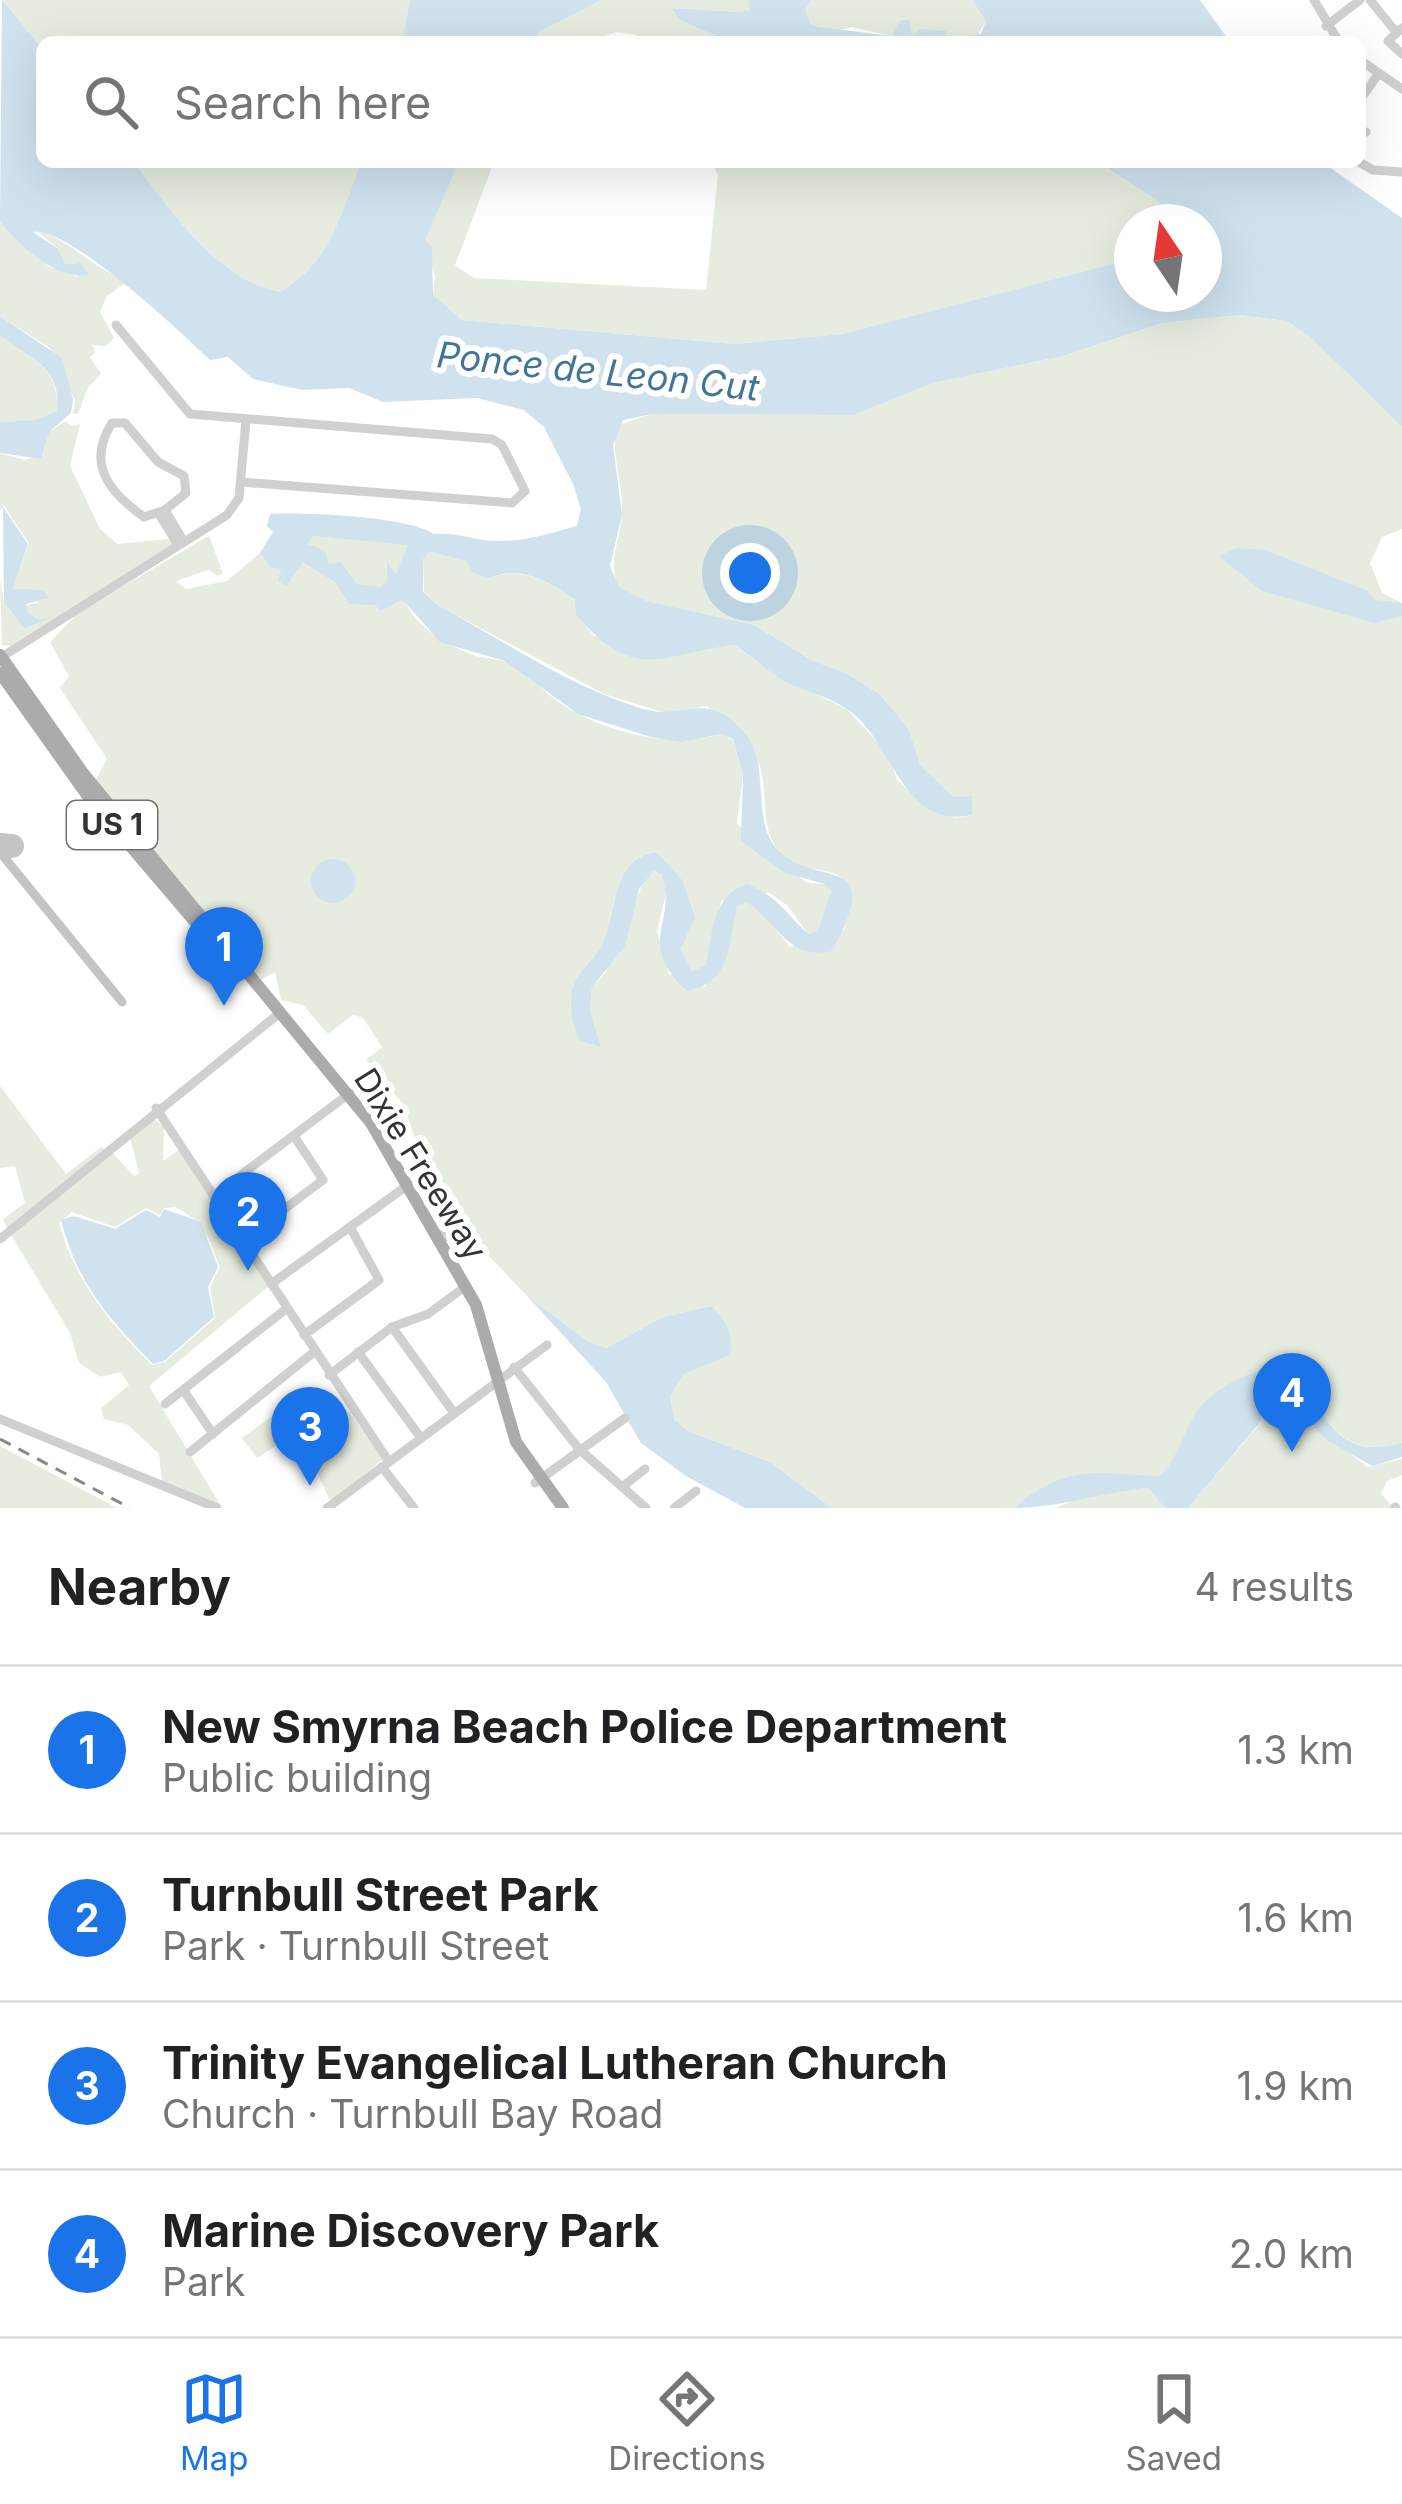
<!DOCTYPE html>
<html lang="en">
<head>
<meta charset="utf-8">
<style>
	body { margin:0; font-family:Inter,sans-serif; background:#f2f2f2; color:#202124 }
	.compass { position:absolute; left:1114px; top:204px; width:108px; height:108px; border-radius:50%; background:#fff; box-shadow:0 12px 48px #0002; rotate:347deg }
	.you { position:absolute; left:750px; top:573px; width:42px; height:42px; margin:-30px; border:9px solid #fff; border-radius:50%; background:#1a73e8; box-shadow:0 0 0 18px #1a73e833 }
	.badge { display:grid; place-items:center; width:78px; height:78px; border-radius:50%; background:#1a73e8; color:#fff; font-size:39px; font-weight:700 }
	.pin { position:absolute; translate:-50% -99px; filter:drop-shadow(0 3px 6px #0008) }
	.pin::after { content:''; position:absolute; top:63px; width:42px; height:36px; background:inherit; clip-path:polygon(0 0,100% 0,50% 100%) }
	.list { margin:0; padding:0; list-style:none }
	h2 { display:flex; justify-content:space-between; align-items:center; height:156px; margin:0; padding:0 48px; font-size:51px }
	h2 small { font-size:39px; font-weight:400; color:#757577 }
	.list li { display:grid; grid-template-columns:78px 1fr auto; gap:36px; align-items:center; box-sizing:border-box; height:168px; padding:0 48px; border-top:3px solid #e0e0e0 }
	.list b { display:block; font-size:45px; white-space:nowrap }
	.list p { margin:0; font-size:39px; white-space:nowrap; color:#757577 }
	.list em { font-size:39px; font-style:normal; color:#757577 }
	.icon { flex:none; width:66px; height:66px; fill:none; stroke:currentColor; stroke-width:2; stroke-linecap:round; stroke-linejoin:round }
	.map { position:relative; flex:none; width:1402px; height:1508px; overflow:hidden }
	.search { position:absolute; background:#fff; box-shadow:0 12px 48px #0002; left:36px; right:36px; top:36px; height:132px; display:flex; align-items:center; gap:30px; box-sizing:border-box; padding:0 42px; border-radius:18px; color:#757577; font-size:45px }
	.sheet { height:828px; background:#fff }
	nav { display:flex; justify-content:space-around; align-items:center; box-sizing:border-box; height:168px; border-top:3px solid #e0e0e0; background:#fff; font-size:33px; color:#757577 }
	nav a { display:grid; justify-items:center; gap:6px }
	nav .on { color:#1a73e8 }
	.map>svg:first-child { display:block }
	.green { fill:#e6ecdf; fill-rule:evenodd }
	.water { fill:#cfe2ee; fill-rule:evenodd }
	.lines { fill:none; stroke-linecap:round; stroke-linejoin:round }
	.taxiway { stroke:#c4c4c4; stroke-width:9 }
	.runway { stroke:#c4c4c4; stroke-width:24 }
	.minor { stroke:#d0d0d0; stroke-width:9 }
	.major { stroke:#ababab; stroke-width:12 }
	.rail { stroke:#888; stroke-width:3; stroke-dasharray:12 9; stroke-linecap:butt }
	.labels { text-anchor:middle; stroke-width:12; stroke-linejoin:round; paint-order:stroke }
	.shield { fill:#fff; stroke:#707070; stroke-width:3 }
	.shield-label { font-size:30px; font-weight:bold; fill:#333 }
	.street-label { font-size:33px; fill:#333; stroke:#fff }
	.water-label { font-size:36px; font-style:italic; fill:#3f7597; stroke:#fff }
</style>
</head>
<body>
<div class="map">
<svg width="1402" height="1508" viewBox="0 0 1402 1508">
	<rect width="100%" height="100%" fill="#fff"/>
	<g class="green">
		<polygon points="2,0 410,0 402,42 42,42 42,48"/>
		<polygon points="601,0 972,0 986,21 975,39 912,39 908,20 901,21 892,36 852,27 798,40 740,12 674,8 678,19 729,42 622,42 638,35 616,32 587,42 531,42 539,32"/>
		<path d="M134,162H361C341,214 330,263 279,293C218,280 169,209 134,162Z"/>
		<polygon points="459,162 494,162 455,265 474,278 706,290 718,175 712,162 1098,162 1158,201 1164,222 1132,222 1132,264 1116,263 842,334 734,344 462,320 433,295 435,276 424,240"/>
		<path d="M0,221L49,267L78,277L77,263L65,264L58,249L35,229C71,240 94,270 128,281L107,296L100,312L114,338L106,346L93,345L95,353L90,357L101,374L88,387L78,414H73L75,400L50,348L0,316Z"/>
		<path d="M1239,315L1286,321L1308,335L1402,427V529L1382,537L1370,563L1382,593L1402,603V1443C1351,1457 1329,1432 1310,1388L1196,1413L1174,1463L1160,1476C1110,1474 1053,1475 1014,1508H832L770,1462L688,1431L674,1419L670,1396L684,1374L729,1355L711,1306L663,1317L607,1348L589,1342L527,1296L489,1256L416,1142L403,1104L366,1060L382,1047L363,1018L353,1015L328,1034L303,1005L281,1000L275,972L259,981L96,780L107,759L60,688L69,676L50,642L80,611L209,536L223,573L218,576L209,570L176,581L186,589L227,581L260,553L269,566L282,568L312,536L409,544C384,600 419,634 473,655C484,659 498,658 509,663C527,672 538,686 553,698C597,731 669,750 722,734L733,740L743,775L737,824L807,883L826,884L831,892L818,931L809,935L787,905L769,893L721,901L706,965L702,972H692L681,949L695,916L683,881L657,852C610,857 617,913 602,946C594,961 582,972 573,986L600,1046L590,1011L592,987L605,973L646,876L655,870L662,875L667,889L657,931L669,974L705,987L737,907L746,902L763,913L790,947L844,930C865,840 806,893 775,846C758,819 771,779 754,754C742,736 721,721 707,706L666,713L604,694L437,605L424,591L423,559L430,552L466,561L488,579C520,565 547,581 576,599V615L594,636L734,645L777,676L847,709L887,753L897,780L930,810L956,818L972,815L971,796L953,797L920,765L907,728L879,694L848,674L811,660L754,625L647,601L619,588C606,559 621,543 622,513C623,483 611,455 616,426L652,414L854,415L933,383L1063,356L1162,323Z"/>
		<path d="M0,335C31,360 60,365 57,411L35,420L0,422Z"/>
		<polygon points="66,421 71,426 80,424 70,466 100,529 117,544 169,539 174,545 10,646 2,645 0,580 4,602 40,620 28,613 26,605 40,603 13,589 29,543 4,506 0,511 0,453 25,460 43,454 50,431"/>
		<polygon points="0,1086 66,1174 101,1147 107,1150 8,1230 3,1219 25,1203 15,1166 0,1168"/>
		<path d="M152,1118L164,1127L163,1161L179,1150L270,1285L149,1386L222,1508L162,1481L159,1454L128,1425L104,1419L101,1408L129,1385L121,1372L100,1377L79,1363L70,1333L10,1233L111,1151L134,1176L139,1173L130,1137ZM175,1207C205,1222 208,1237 220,1267L210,1287L215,1318L165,1362L152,1365C109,1323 75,1281 59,1223L72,1212L115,1227L146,1208L160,1215L164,1208Z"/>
		<polygon points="308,1390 333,1412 350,1412 382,1460 331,1503 299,1431 257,1458 242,1438"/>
		<polygon points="1275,1398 1368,1467 1402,1459 1402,1475 1387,1481 1381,1494 1394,1508 1188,1508 1263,1420 1261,1407"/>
		<polygon points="0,1446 117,1508 0,1508"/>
		<polygon points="1148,1488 1165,1508 1055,1508 1092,1493"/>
	</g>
	<g class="water">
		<path d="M2,0L42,48V162H134C169,209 219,282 280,292C330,263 341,214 361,162H459L425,240L432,247L433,295L462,320L734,344L842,334L1116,263L1132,264V294H1204V222H1164L1158,201L1098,162H1322L1402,218V427L1308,335L1286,321L1239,315L1162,323L1063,356L933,383L854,415L652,414L623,420L613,445L622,515L610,566L619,587L647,601L754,625L811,660L848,674L879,694L908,728L920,765L953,797L972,796V815C900,830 894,740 847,709C827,695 800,691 779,678C764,668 750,655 734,645C659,654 636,684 576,615L575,599C548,581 519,564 488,579L472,572L466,561L430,552L423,559V591L437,605C503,640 571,688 643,709C685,721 705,688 744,732C773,764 748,824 781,853C820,888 886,852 832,951C786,961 779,922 746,902L737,907C728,945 732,982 687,991C634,941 678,924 662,875L654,870L639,889L625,946L592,987L590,1011L601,1047L580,1041C572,1026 568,1001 574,984C580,969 595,960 602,945C618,911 610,858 657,852L683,881L695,917L681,949L692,972L706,965C713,933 712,895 747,884C782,899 783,912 809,934L818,931L831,891L825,884L785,873L741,841L743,775L733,739L722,734L681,742L651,737L578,714L505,661L440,642L402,599L381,611L375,605L349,604L335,582L303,562L286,586L278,581L281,569L270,567L260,553L273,532L267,526L270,514C308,512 409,517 434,534C462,532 477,542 499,541C528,541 551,533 577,526L581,509L573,484L544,427L524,410L477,398L383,402L349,388L302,390L253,379L228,357L210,360C181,332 67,225 33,232L58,249L65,264L81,263L89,275C56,281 19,245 0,221ZM313,536L408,545L396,575L387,562V582L381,587L357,584L341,562L329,564L324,550L307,544Z"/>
		<polygon points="410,0 601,0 539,32 531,42 402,42"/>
		<polygon points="749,0 811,0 805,9 810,24 818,27 892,36 901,20 909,20 912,37 919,29 946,31 946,40 981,34 986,21 972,0 1200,0 1230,42 729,42 678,19 672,8 740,12 750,10"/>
		<path d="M0,316L62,358L73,399L71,413L50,431L41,459L0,453V422L35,420L57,411C62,366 31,360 0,335Z"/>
		<polygon points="3,507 28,544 13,589 43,590 48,598 26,604 28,613 40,620 53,617 24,628 4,602"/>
		<polygon points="1236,548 1265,550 1366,590 1375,600 1402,603 1402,616 1375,623 1262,591 1219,556"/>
		<circle cx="333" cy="881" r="22"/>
		<path d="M164,1209L201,1222L218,1267L208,1287L214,1317L164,1361L153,1364C108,1318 77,1283 61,1220L74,1216L115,1229L146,1210L160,1217Z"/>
		<path d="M527,1296L589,1342L607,1348L663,1317L711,1306C727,1321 733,1333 730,1355L684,1374L670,1396L674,1419L688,1431L770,1462L832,1508H745L686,1476L641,1443L606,1382Z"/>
		<path d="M1286,1365C1328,1405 1328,1463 1402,1443V1457L1372,1466L1328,1441L1285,1399L1274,1396L1260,1407L1262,1420L1188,1508H1165L1148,1488C1101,1492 1060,1508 1014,1508C1067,1463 1096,1474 1160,1476C1178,1458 1181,1438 1194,1416C1212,1386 1253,1370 1286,1365Z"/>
	</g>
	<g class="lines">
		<polyline class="taxiway" points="0,852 122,1002"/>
		<polyline class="runway" points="0,845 12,846"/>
		<g class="minor">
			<polyline points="1314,0 1339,42"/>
			<polyline points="1370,0 1396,32"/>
			<polyline points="1326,26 1360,0"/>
			<polyline points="1402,28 1388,41 1402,54"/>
			<polyline points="1360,60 1402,89"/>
			<polyline points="1360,100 1379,73"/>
			<polyline points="1360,134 1366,132"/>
			<polyline points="1359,162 1373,170 1402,172"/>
			<polyline points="116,325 190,414 492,439 502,445 525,491 512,503 241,482"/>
			<path d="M112,423H125L158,462L184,476L186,493L165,510L144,517C109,492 86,464 112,423Z"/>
			<polyline points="165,510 184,542"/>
			<polyline points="159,514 178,545"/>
			<polyline points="0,658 227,515 239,498 246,420"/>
			<polyline points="156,1108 389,1462"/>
			<polyline points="213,1196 350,1093"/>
			<polyline points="436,1233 451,1238"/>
			<polyline points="0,1239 281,1012"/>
			<polyline points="242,1241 323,1180 294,1136"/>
			<polyline points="271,1284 408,1185"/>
			<polyline points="392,1327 454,1413"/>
			<polyline points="304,1335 379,1280 350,1227"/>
			<polyline points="358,1352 421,1438"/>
			<polyline points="514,1367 579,1449 646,1508"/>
			<polyline points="329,1375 392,1327 428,1314 466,1286"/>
			<polyline points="184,1391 213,1434"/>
			<polyline points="165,1404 286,1309"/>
			<polyline points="0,1419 217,1508"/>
			<polyline points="190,1452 314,1352"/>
			<polyline points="382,1467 414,1508"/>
			<polyline points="535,1483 625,1418"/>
			<polyline points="622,1487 645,1469"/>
			<polyline points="1395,1507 1396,1508"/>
			<polyline points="327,1508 547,1345"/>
			<polyline points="674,1508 696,1491"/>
		</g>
		<g class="major">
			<polyline points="0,655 83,773 371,1123 476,1305 516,1442 563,1508"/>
			<polyline points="0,673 87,795 214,944"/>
		</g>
		<polyline class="rail" points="0,1439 130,1508"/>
	</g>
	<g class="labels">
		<rect class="shield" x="67" y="801" width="90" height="48" rx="9"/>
		<g class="shield-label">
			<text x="112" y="835">US 1</text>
		</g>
		<g class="street-label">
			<text transform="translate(421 1164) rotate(58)" y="12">Dixie Freeway</text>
		</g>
		<g class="water-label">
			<text transform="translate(598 371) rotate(6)" y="13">Ponce de Leon Cut</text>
		</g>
	</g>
</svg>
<svg class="compass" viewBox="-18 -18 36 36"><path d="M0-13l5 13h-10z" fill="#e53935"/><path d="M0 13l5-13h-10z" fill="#757577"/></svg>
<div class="you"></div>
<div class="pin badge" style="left:224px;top:1006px">1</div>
<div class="pin badge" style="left:248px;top:1271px">2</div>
<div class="pin badge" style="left:310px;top:1486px">3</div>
<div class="pin badge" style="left:1292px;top:1452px">4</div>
<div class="search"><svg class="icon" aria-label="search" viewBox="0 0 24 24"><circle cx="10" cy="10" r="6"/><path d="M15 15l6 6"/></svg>Search here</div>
</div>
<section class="sheet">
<h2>Nearby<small>4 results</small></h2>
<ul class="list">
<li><span class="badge">1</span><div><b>New Smyrna Beach Police Department</b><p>Public building</p></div><em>1.3 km</em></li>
<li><span class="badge">2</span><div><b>Turnbull Street Park</b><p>Park · Turnbull Street</p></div><em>1.6 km</em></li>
<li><span class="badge">3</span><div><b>Trinity Evangelical Lutheran Church</b><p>Church · Turnbull Bay Road</p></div><em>1.9 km</em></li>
<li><span class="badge">4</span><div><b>Marine Discovery Park</b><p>Park</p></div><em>2.0 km</em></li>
</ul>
</section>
<nav>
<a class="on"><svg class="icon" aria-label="map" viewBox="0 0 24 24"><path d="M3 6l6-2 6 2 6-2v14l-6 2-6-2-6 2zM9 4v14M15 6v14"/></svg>Map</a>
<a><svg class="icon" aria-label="directions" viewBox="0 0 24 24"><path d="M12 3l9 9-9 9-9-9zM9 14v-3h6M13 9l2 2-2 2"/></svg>Directions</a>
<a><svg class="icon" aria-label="saved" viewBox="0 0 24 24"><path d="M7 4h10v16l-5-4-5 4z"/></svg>Saved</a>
</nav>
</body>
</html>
